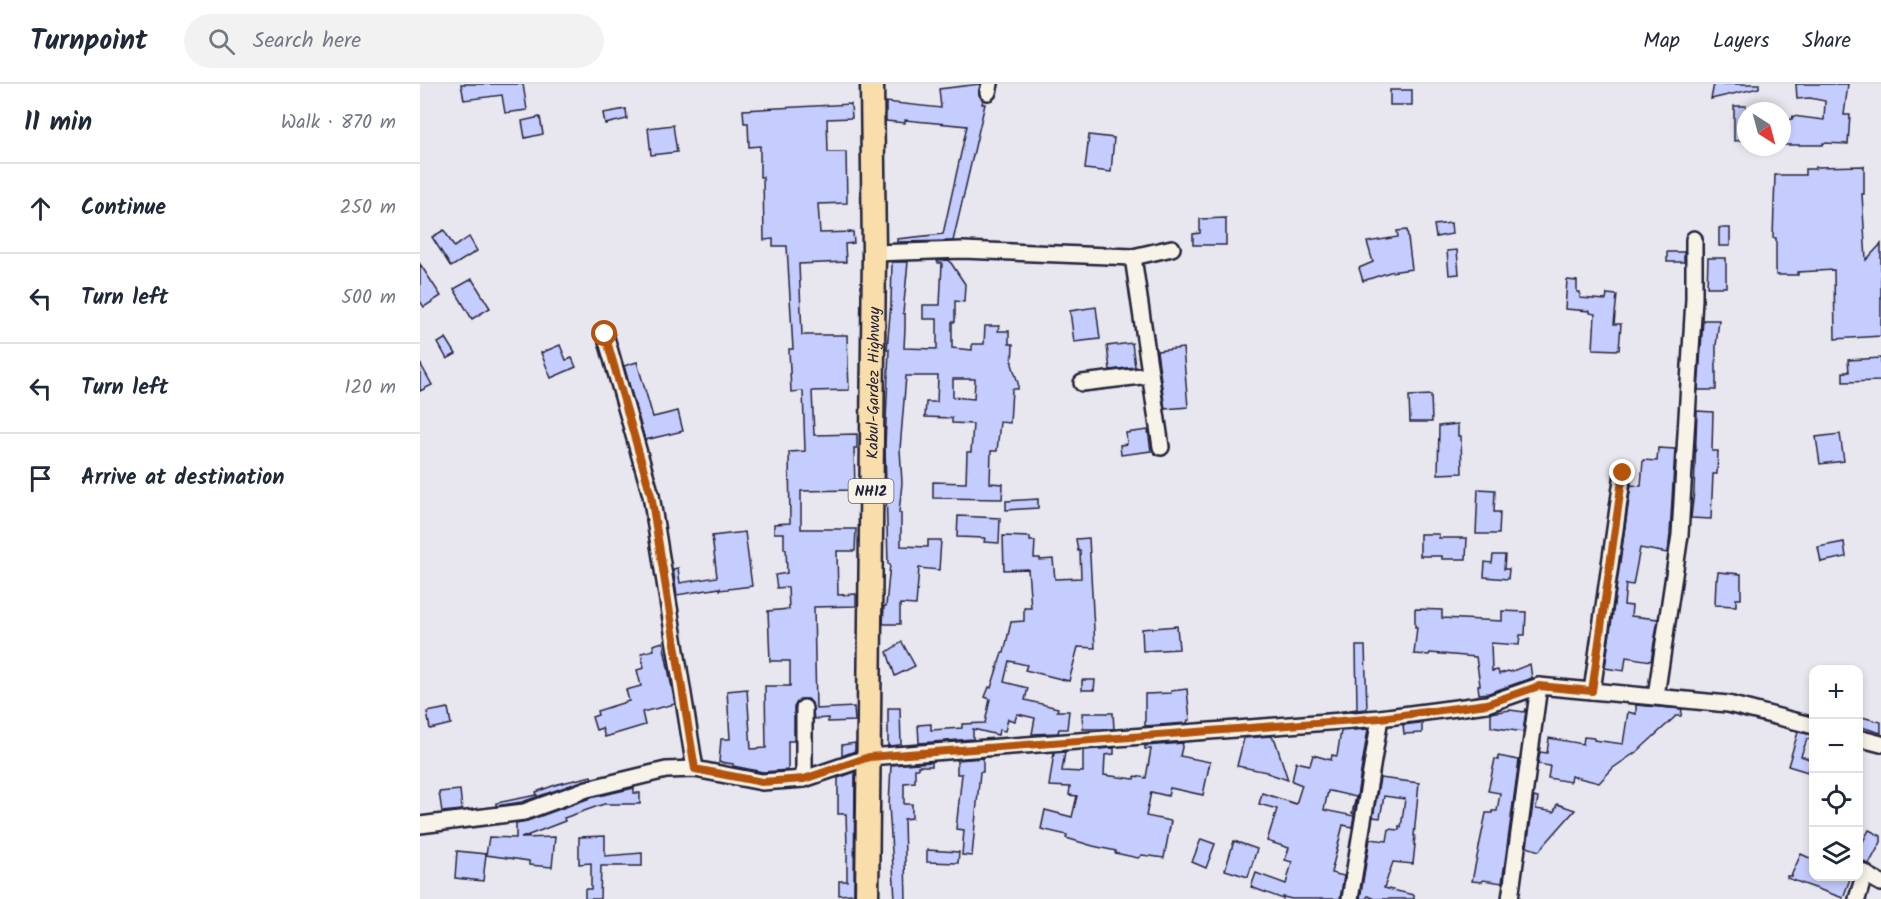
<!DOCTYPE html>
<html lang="en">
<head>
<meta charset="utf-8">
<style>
	body { margin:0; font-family:Kalam,sans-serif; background:#f2f2f3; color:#1f2937 }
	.controls { position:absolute; right:18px; bottom:18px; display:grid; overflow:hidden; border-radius:12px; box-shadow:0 3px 9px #0003 }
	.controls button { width:54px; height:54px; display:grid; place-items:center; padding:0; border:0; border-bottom:2px solid #e0e1e3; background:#fff; color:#1f2937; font:30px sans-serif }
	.compass { position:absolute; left:1317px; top:18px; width:54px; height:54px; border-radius:50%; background:#fff; box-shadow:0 3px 9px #0003; rotate:144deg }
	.stop { position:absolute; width:18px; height:18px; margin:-14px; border:4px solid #b45309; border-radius:50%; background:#fff }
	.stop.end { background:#b45309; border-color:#fff; box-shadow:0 2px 6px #0008 }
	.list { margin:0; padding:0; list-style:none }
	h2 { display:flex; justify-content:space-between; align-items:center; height:78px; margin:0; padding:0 24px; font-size:26px }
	h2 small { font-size:20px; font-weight:400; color:#747a83 }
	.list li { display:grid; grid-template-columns:39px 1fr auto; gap:18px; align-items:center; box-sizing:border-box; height:90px; padding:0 24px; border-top:2px solid #e0e1e3 }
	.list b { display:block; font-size:22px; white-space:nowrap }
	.list em { font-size:20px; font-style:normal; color:#747a83 }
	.icon { flex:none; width:33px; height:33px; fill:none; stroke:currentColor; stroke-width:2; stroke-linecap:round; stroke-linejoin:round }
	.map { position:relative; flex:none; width:1461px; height:815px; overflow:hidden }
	header { display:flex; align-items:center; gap:36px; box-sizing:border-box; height:84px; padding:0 30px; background:#fff; border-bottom:2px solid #e0e1e3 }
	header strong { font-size:28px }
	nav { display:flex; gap:33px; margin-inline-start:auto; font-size:21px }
	.search { width:420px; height:54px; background:#f2f2f3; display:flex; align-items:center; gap:15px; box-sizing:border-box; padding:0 21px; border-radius:33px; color:#747a83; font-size:22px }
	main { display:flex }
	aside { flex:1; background:#fff }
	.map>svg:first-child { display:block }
	.building { fill:#c5ccfe; stroke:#22223b; stroke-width:1.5; fill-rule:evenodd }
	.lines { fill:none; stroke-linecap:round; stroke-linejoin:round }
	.minor-casing { stroke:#22223b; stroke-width:20 }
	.highway-casing { stroke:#22223b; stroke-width:27 }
	.minor { stroke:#f7f3e8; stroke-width:15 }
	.highway { stroke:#f9ddab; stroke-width:22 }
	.route { stroke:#b45309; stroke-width:8 }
	.labels { text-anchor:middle; stroke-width:6; stroke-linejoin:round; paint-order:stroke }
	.shield { fill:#f7f3e8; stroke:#62616f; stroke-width:1.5 }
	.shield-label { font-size:15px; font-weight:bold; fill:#22223b }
	.street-label { font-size:16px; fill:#22223b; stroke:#f7f3e8 }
</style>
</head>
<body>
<header>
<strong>Turnpoint</strong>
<div class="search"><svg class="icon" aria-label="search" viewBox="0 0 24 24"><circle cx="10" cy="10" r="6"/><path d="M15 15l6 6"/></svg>Search here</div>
<nav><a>Map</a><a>Layers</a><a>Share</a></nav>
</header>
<main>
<aside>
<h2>11 min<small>Walk · 870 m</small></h2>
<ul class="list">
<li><svg class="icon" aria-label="ahead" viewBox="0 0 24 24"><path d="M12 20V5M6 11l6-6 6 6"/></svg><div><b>Continue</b></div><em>250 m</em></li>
<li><svg class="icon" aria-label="left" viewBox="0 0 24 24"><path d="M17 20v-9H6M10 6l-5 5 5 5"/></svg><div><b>Turn left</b></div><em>500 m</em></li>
<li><svg class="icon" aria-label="left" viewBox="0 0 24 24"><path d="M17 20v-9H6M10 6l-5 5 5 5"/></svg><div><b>Turn left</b></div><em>120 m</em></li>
<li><svg class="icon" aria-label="arrive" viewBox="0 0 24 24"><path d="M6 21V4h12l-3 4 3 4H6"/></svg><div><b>Arrive at destination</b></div></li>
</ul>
</aside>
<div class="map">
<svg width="1461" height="815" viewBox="0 0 1461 815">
	<rect width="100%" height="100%" fill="#e8e7ef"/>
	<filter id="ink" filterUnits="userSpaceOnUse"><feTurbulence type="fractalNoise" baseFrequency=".0167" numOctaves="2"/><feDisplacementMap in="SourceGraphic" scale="12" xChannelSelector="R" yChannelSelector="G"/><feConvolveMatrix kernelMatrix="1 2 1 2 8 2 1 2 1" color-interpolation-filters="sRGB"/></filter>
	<g filter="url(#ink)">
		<g class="building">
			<polygon points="41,0 103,0 107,26 85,29 82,11 44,16"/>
			<polygon points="560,0 559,10 563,16 562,20 565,20 533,157 477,158 477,155 523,150 547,42 485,36 485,39 466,37 466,18 521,24 519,5"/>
			<polygon points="1294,0 1339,0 1339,4 1291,15"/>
			<polygon points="1376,0 1428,0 1424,31 1430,31 1428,60 1403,59 1403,61 1362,61 1362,36 1372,35 1373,32 1404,36 1405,17 1390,14 1377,15"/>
			<rect x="970" y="6" width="22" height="15"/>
			<polygon points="431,20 432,34 407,35 408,68 426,68 427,119 398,120 400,149 433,148 434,159 425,160 426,178 379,180 382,251 427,251 429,306 392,307 394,351 437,350 437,364 434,364 435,406 381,407 381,445 436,445 435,467 417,467 418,511 436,510 436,522 394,523 396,625 434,623 435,637 408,638 408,634 394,635 392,619 388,615 380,615 374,623 374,657 368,657 368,686 343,688 313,682 313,680 299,678 301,655 310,655 307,607 327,605 331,665 346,664 345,602 370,602 370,577 350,577 348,527 369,525 368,503 357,504 355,491 367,489 366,465 364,465 364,449 354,449 354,440 370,439 369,368 385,367 383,307 371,308 369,265 373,265 367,162 353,162 353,155 344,156 343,93 340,93 340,62 329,63 328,39 324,39 323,26"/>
			<polygon points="1314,22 1326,22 1326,56 1314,57"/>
			<polygon points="206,25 207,35 185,40 183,29"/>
			<polygon points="120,33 123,50 105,54 102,37"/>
			<polygon points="253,41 257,68 231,71 228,44"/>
			<polygon points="669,51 694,54 691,88 665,85"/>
			<polygon points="1444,82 1444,110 1442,110 1446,176 1461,160 1461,252 1415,255 1414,186 1378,188 1378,191 1356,191 1356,154 1353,154 1355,91 1385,91 1385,85 1395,85 1396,83"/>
			<polygon points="806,134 806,161 773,161 773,150 780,149 780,135"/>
			<polygon points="1031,139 1032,150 1016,153 1014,141"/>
			<rect x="1299" y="144" width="11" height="18"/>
			<polygon points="24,146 34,163 49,153 57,167 31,183 12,153"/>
			<polygon points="987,146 992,185 970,188 943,197 939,184 953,178 947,158 978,153 977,147"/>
			<polygon points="1037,166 1039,190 1029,191 1027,167"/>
			<rect x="1247" y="168" width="17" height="10"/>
			<polygon points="1288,174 1306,174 1306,203 1287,203"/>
			<path d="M529,176L545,200L544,218L535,217V238H532V264L552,266V260H564L565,242H579L578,247H589V260H593L592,280L598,299V305H592L590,339L580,338L577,367H571L570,399L583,400L582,415L513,414V398L546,399L547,368H551L553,340L532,339V334L505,333L506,318H517L518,292H486L480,365L482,399L479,429H481V462L508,463V456H521L519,486L499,484L496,521L480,520V540H463L464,522H466L470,480H468L465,362L469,265H467L471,219L472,178H488L483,229L485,230V244L484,264L517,265V235H503V221H520L522,179H518L517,177ZM533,295H555L554,315L533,313Z"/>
			<polygon points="0,180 21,212 4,223 0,217"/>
			<polygon points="52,195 70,224 52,235 34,205"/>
			<polygon points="1147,196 1157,197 1157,208 1160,208 1160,214 1186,216 1187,210 1197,211 1194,240 1201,240 1199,266 1173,265 1175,230 1170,229 1170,227 1145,225"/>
			<polygon points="676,223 680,255 654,258 650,227"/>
			<polygon points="1283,236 1299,236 1296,262 1296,306 1278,306"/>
			<polygon points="26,254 36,270 27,275 18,259"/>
			<polygon points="712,259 715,283 690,286 687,262"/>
			<polygon points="140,261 146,276 152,274 156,283 131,294 121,269"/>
			<polygon points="763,264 768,323 745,325 737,267"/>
			<polygon points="1461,274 1461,297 1423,298 1423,288 1429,288 1428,276"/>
			<polygon points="217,278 233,333 258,327 263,347 225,356 204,282"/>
			<polygon points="0,279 12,301 0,307"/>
			<polygon points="1011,311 1012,338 990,338 989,312"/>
			<polygon points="1277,327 1293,328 1292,367 1298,367 1297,390 1293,390 1291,435 1271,434 1274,407"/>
			<polygon points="1038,340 1038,352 1041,352 1042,389 1018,390 1019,342"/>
			<polygon points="728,346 731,367 701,371 700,361 707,360 706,349"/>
			<polygon points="1420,350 1424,377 1400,380 1396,353"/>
			<polygon points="1238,364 1255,365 1250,450 1248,469 1220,464 1213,501 1206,500 1204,521 1212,522 1211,532 1238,535 1231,577 1206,573 1204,587 1185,584 1211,401 1221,402 1223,376 1237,377"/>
			<polygon points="1058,405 1075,406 1074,428 1080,428 1079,450 1056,450"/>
			<polygon points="618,415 618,424 586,426 586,417"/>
			<polygon points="538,432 580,434 579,459 564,458 565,454 537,453"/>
			<polygon points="325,448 332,502 300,506 300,504 257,511 253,485 258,484 260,499 297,493 292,452"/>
			<polygon points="1000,450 1019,450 1019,454 1047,454 1046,475 1022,475 1022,472 1000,472"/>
			<polygon points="583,452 610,453 610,457 615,457 614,474 620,474 620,476 633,475 635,495 661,494 660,467 658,467 656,455 669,454 675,564 658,563 649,597 605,586 607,581 589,577 584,598 608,604 605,616 638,624 637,627 649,627 647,645 639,645 638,649 612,650 615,634 597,630 595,637 588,635 585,647 579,646 578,651 553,645 553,655 499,659 498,641 511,640 511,646 542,644 542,640 565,639 570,615 565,613 569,603 571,604 582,569 584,569 591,538 604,537 604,524 611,524 608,485 584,486"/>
			<polygon points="1424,458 1426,473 1401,478 1398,463"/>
			<polygon points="1073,471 1085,471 1084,485 1089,485 1088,495 1064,493 1065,478 1072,479"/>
			<polygon points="1298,488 1321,490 1321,515 1316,515 1316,522 1295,521 1296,496 1297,496"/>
			<polygon points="995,525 1022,526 1022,534 1082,537 1082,527 1106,528 1105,551 1100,551 1099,561 1071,559 1072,587 1078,586 1079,590 1088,587 1090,588 1110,580 1112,594 1069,609 1059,610 1058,601 1060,601 1056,573 1010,569 1009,571 994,570 997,543 995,543"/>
			<polygon points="757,542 759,565 723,567 722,545"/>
			<polygon points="243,558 255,620 222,628 225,641 185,653 182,644 176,646 172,633 178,631 177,627 209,617 206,606 221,602 217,586 224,584 221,569 234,566 233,561"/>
			<polygon points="482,558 495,582 475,592 467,568"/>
			<polygon points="936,562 945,562 947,625 916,628 937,625"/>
			<polygon points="662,596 675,596 674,606 662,606"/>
			<polygon points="767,605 770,636 768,636 767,639 725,642 725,610 751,609 751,607"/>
			<polygon points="1216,621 1262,625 1261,632 1256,632 1219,666 1193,684 1179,699 1151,692 1150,698 1128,694 1130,682 1118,680 1120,668 1127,669 1129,654 1163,660 1164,653 1174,654 1174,656 1203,660 1208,628 1216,630"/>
			<polygon points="28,624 31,640 10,645 7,628"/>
			<polygon points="468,624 480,624 481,661 468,662"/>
			<polygon points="1105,625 1106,626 1103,648 1071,643 1071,629 1090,626 1104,628"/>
			<polygon points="662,629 693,629 694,645 663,645"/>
			<polygon points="1438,632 1461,638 1461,649 1438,642"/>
			<polygon points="999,639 1002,639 1002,649 984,650 983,641"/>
			<polygon points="948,645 934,730 932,729 936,713 910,707 908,707 904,726 934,732 932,743 923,741 911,789 924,792 920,815 872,815 863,813 863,815 831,803 836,789 866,800 872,778 865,776 869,764 847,757 857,725 839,720 842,709 876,720 882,701 872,697 876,678 890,681 893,671 911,676 912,671 917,672 921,647"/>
			<polygon points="1378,648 1394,651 1394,656 1387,655 1381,672 1392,676 1388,688 1368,682"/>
			<polygon points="851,652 855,656 868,696 847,689 847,688 817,682 824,654"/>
			<polygon points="435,659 435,667 422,672 422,661"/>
			<polygon points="763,659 760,672 790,678 783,711 750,704 748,712 731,708 726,732 751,737 744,774 722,771 718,774 695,769 696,767 673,762 646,754 647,751 621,745 625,726 652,733 657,712 649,711 650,703 629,702 634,669 645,668 642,687 663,688 663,666 694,664 694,670 685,671 684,691 714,695 715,692 726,694 731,665 725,665 725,662"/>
			<polygon points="1078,672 1099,676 1082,799 1063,796 1062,798 1052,797 1066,729 1072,729 1072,727 1077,727 1080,709 1068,707 1075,675 1078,676"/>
			<polygon points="563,674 563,688 560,688 552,772 542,771 544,746 536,745 542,690 537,690 537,676"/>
			<polygon points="512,678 512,682 498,682 498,685 495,685 495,698 484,699 484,720 492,720 492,734 484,735 486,815 475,815 469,721 471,681"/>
			<polygon points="435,688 434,810 419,811 419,797 427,797 427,764 426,730 418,730 418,694"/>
			<polygon points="171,692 172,694 102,718 76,722 76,719 117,711 116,708 138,700"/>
			<polygon points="960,694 999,699 994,752 995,752 994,761 995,761 993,780 973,778 964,804 994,811 994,815 954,815 948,812 946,815 940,815 950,755 967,757 969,745 979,746 979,742 981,743 985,715 964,712 960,734 953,733"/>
			<polygon points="214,704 214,709 220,709 220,720 184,720 144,734 145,737 101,754 135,753 132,783 109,781 109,777 66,771 69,753 96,754 96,739 107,737 170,714"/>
			<polygon points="40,706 42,726 22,728 19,708"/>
			<polygon points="1114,713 1118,714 1116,725 1134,728 1137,720 1155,726 1119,767 1107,763"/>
			<polygon points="1449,746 1461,752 1461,758 1449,780 1438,776 1438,767"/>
			<polygon points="185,752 185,772 222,769 222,782 181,782 180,815 165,815 165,805 171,805 171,779 159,780 159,753"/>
			<polygon points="781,755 795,760 786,784 772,778"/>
			<polygon points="814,757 837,765 828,793 805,786"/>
			<polygon points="507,766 539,768 538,779 507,778"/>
			<polygon points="37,767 66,770 63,797 35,794"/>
			<polygon points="1381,770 1394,776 1394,792 1431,792 1423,814 1367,794 1367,792 1373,792 1371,792"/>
		</g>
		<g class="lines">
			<g class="minor-casing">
				<g id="minor">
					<polyline points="568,8 570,0"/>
					<polyline points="454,169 542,166 713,173 752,164"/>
					<polyline points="713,173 741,363"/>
					<polyline points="185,250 231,411 275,685"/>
					<polyline points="662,299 730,291"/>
					<polyline points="1172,607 1203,389"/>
					<polyline points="1236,612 1260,451 1274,215 1274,155"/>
					<polyline points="1438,654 1461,660"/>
					<polyline points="384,695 384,624"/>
					<polyline points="0,741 104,728 167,705 246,686 275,685 342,698 384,695 449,673 960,634 1067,620 1119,602 1308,620 1394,642"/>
					<polyline points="1438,786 1461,799"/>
					<polyline points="930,815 960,634"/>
					<polyline points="1090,815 1119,602"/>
					<polyline points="1437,815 1445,789"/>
				</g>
			</g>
			<g class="highway-casing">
				<g id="highway">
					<path id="s1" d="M447,815L454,169L452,0"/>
				</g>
			</g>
			<use href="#minor" class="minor"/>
			<use href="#highway" class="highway"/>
		</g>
	</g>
	<g class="lines" filter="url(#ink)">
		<polyline class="route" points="185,250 231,411 275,685 342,698 384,695 449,673 960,634 1067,620 1119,602 1172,607 1203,389"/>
	</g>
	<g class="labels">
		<rect class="shield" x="428.5" y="395" width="45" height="24" rx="4.5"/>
		<g class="shield-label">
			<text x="451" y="412">NH12</text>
		</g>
		<g class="street-label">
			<text dy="6" stroke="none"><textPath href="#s1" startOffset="516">Kabul-Gardez Highway</textPath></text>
		</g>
	</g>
</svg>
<div class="controls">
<button>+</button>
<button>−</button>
<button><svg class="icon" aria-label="locate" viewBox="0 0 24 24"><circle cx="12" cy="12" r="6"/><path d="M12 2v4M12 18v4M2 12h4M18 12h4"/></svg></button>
<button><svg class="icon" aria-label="layers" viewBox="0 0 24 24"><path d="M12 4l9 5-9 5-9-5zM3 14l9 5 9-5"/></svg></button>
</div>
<svg class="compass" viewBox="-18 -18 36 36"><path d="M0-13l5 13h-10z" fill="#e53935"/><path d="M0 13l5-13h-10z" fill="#747a83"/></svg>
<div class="stop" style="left:185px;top:250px"></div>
<div class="stop end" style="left:1203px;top:389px"></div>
</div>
</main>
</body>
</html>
